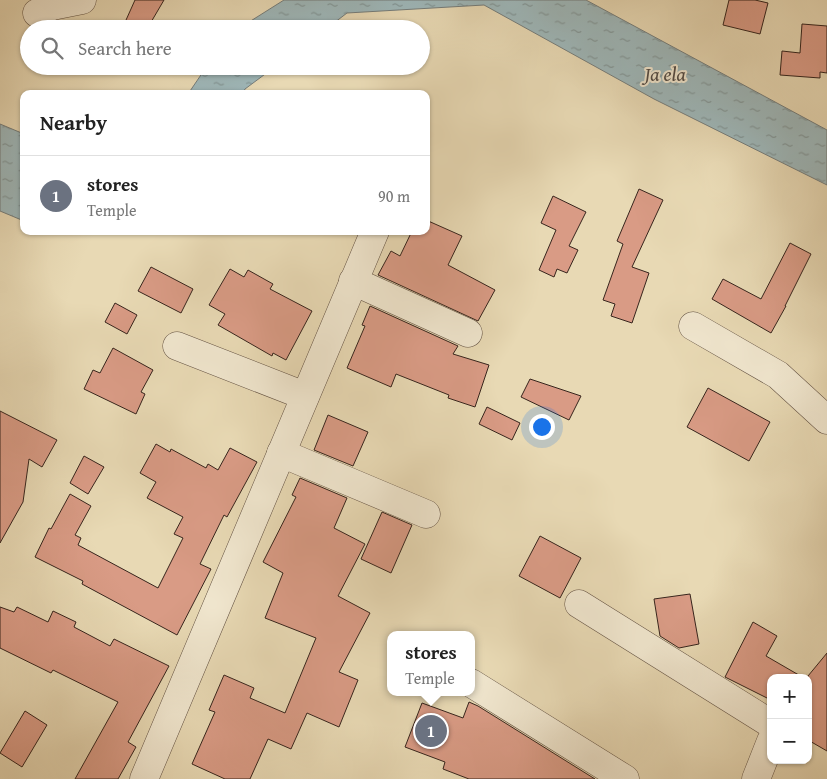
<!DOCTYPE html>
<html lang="en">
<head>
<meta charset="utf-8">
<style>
	body { margin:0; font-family:"Gentium Book Plus",serif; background:#f6f6f6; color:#222 }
	.controls { position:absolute; right:15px; bottom:15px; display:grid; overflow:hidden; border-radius:10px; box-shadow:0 1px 4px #0004 }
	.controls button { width:45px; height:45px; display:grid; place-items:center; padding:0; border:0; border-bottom:1px solid #e0e0e0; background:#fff; color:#222; font:25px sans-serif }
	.you { position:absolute; left:541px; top:426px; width:18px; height:18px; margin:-12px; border:4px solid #fff; border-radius:50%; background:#1a73e8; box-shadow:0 0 0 8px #1a73e833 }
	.badge { display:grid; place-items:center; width:32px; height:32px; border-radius:50%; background:#7c3aed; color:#fff; font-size:16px; font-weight:700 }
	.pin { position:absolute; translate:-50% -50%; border:2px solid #fff; box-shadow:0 1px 5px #0006 }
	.popup { position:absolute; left:387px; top:631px; width:88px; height:65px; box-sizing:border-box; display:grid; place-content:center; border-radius:10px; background:#fff; filter:drop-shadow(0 1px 4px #0005); font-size:16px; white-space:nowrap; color:#767676 }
	.popup b { font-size:19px; color:#222 }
	.popup::after { content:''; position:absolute; left:50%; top:100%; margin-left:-10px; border:10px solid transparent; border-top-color:#fff }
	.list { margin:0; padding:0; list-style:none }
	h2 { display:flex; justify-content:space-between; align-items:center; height:65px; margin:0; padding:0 20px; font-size:21px }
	h2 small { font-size:16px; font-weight:400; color:#767676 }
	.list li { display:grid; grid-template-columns:32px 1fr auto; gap:15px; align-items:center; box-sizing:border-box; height:80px; padding:0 20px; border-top:1px solid #e0e0e0 }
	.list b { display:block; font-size:19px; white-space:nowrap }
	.list p { margin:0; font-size:16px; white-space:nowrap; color:#767676 }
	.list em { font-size:16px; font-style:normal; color:#767676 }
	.icon { flex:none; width:28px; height:28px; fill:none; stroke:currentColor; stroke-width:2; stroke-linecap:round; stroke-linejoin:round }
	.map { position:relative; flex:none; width:827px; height:779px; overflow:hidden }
	.search { position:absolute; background:#fff; box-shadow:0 1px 4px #0004; left:20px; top:20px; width:410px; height:55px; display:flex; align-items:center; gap:12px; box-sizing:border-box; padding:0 18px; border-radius:28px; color:#767676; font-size:19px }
	.panel { position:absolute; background:#fff; box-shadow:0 1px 4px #0004; left:20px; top:90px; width:410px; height:145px; border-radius:10px }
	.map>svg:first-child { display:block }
	.water { fill:url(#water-ripples); stroke:#757d7b }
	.building { fill:#d99b85; stroke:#37251d }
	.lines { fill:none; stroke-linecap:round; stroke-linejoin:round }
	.minor-casing { stroke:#635243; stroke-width:29 }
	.minor { stroke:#f0e6ce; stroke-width:28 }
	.labels { text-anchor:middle; stroke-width:4; stroke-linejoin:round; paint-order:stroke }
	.water-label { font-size:20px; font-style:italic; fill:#514a44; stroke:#f0e6ce }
</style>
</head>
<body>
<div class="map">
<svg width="827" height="779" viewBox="0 0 827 779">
	<defs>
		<pattern id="water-ripples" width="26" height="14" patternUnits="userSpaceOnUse" patternTransform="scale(1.25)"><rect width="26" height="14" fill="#9eb7b9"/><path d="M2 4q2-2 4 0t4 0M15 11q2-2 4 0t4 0" fill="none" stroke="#829596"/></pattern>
	</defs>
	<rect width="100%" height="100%" fill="#e8d9b4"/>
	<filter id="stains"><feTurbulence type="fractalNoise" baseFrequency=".004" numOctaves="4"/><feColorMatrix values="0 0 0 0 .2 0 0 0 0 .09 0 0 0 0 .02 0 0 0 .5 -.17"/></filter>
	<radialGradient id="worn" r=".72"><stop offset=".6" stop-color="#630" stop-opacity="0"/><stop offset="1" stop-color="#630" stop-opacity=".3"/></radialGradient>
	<g class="water">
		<polygon points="284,0 586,0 827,130 827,185 654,99 484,5 347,13 326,29 238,29"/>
		<polygon points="207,66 276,66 245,89 242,94 188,94"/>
		<polygon points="0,124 24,134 24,221 0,211"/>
	</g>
	<g class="building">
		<polygon points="135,0 164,0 147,29 122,29"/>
		<polygon points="729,0 755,0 768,3 760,34 723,25"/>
		<polygon points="802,24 827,26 827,73 820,72 820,78 780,75 782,51 800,53"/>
		<polygon points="639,189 663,200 632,267 649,273 632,323 611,316 615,304 603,300 623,244 617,241"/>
		<polygon points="553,196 586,212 569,246 578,250 567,273 557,269 554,277 539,270 556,230 541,223"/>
		<polygon points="426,220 462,236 448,265 495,290 478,321 378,275 391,251 400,256 412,231 426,231"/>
		<polygon points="790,243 811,254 785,306 786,306 771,333 712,299 723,279 761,299"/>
		<polygon points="151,267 193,289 181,313 138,291"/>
		<polygon points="230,269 244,277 248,270 273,284 270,289 312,311 286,360 273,353 272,356 218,325 225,314 209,305"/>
		<polygon points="115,303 137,315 127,334 105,322"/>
		<polygon points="370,306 458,346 453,354 489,365 475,407 448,398 449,395 396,374 391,387 347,368 365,326 362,325"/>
		<polygon points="113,348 153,370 141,392 145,394 136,414 84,389 93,370 100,373"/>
		<polygon points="530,379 581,396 569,420 521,397"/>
		<polygon points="708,388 770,422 749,461 687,427"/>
		<polygon points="487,407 520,423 512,440 479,424"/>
		<polygon points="0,411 57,440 42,467 29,459 23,502 0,543"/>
		<polygon points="328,415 368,432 353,466 314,450"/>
		<polygon points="156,444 170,452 171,449 206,468 208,464 218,470 230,448 257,462 227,517 224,515 200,564 211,569 177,635 82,584 83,581 35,557 49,528 51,529 70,494 91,506 75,535 81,538 78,545 158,588 183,538 174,534 183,517 147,498 156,482 140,473"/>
		<polygon points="84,456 104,467 88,494 70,483"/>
		<polygon points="300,478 347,498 334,528 365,544 338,596 370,613 339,672 358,680 339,727 307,713 291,749 268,739 250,779 225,779 192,764 215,712 209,710 224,675 254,688 250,698 285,713 316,638 265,618 283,573 263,562 296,497 292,495"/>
		<polygon points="382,512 412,525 391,573 361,559"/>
		<polygon points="540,536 581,558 560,598 519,576"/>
		<polygon points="690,594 699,644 679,648 660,636 654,599"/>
		<polygon points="0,607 14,612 17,607 48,622 53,611 76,622 74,627 110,646 114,639 169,666 128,742 136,747 118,779 75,779 118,702 53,670 51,673 0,648"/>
		<polygon points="753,622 777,636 766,656 804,678 771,678 771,700 725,677"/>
		<polygon points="827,653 827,751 808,740 808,676"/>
		<polygon points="469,702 478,706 595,779 469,779 443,769 445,762 405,747 422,703 463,718"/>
		<polygon points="25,711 47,725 22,767 0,753"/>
	</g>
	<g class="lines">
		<g class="minor-casing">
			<g id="minor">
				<polyline points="37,13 52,6 82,0"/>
				<polyline points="353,281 468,333"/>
				<polyline points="693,326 778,375 827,420"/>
				<polyline points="177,346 305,396"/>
				<polyline points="281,453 426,514"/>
				<polyline points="579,604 771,724"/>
				<polyline points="471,683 625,779"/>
				<polyline points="144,779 375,231"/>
				<polyline points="756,779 771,741"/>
			</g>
		</g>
		<use href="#minor" class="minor"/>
	</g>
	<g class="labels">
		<g class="water-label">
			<text x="665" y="81">Ja ela</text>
		</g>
	</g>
	<rect width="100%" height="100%" filter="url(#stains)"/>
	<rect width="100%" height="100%" fill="url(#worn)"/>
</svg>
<div class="controls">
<button>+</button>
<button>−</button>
</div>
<div class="you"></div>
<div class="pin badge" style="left:431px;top:731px;background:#6b7280">1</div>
<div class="popup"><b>stores</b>Temple</div>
<div class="search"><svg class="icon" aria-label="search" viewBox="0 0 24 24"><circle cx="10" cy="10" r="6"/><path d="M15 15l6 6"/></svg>Search here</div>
<section class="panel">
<h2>Nearby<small></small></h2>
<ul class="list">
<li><span class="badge" style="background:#6b7280">1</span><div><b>stores</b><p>Temple</p></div><em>90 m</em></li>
</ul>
</section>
</div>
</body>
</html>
